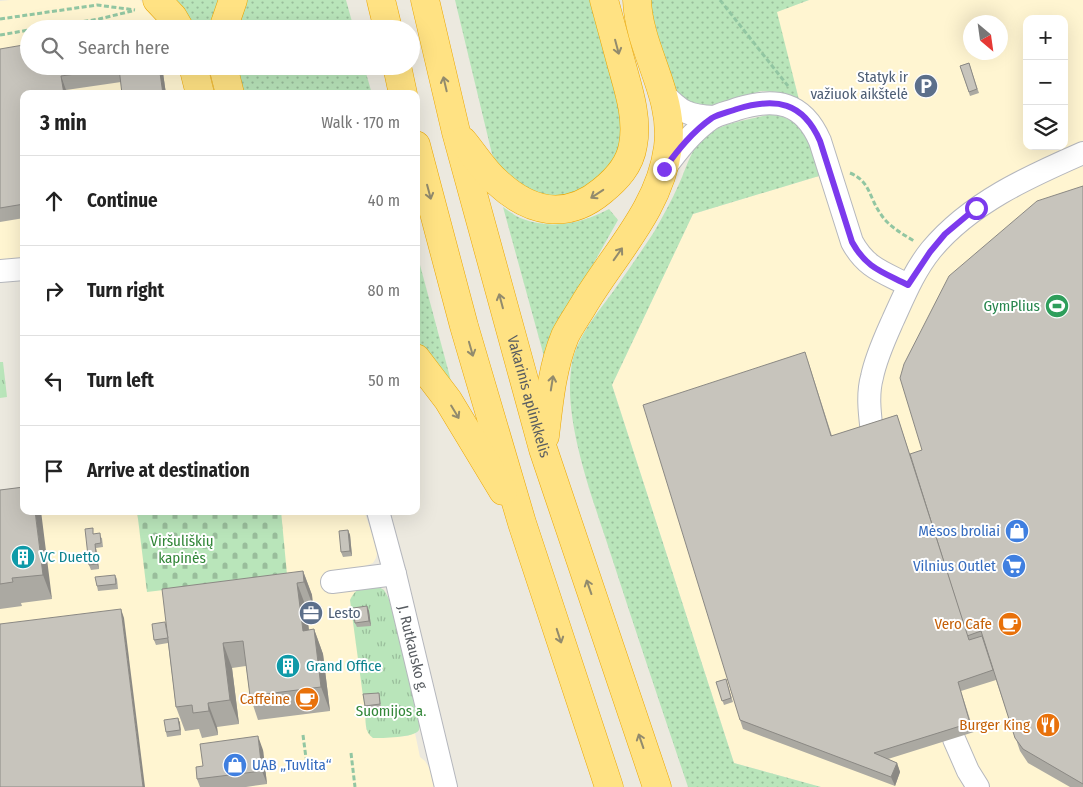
<!DOCTYPE html>
<html lang="en">
<head>
<meta charset="utf-8">
<style>
	body { margin:0; font-family:"Fira Sans Condensed",sans-serif; background:#f6f6f6; color:#222 }
	.controls { position:absolute; right:15px; top:15px; display:grid; overflow:hidden; border-radius:10px; box-shadow:0 5px 20px #0002 }
	.controls button { width:45px; height:45px; display:grid; place-items:center; padding:0; border:0; border-bottom:1px solid #e0e0e0; background:#fff; color:#222; font:25px sans-serif }
	.compass { position:absolute; left:963px; top:15px; width:45px; height:45px; border-radius:50%; background:#fff; box-shadow:0 5px 20px #0002; rotate:151deg }
	.stop { position:absolute; width:15px; height:15px; margin:-11px; border:4px solid #7c3aed; border-radius:50%; background:#fff }
	.stop.end { background:#7c3aed; border-color:#fff; box-shadow:0 1px 5px #0008 }
	.list { margin:0; padding:0; list-style:none }
	h2 { display:flex; justify-content:space-between; align-items:center; height:65px; margin:0; padding:0 20px; font-size:21px }
	h2 small { font-size:16px; font-weight:400; color:#767676 }
	.list li { display:grid; grid-template-columns:32px 1fr auto; gap:15px; align-items:center; box-sizing:border-box; height:90px; padding:0 20px; border-top:1px solid #e0e0e0 }
	.list b { display:block; font-size:19px; white-space:nowrap }
	.list em { font-size:16px; font-style:normal; color:#767676 }
	.icon { flex:none; width:28px; height:28px; fill:none; stroke:currentColor; stroke-width:2; stroke-linecap:round; stroke-linejoin:round }
	.map { position:relative; flex:none; width:1083px; height:787px; overflow:hidden }
	.search { position:absolute; background:#fff; box-shadow:0 5px 20px #0002; left:20px; top:20px; width:400px; height:55px; display:flex; align-items:center; gap:12px; box-sizing:border-box; padding:0 18px; border-radius:28px; color:#767676; font-size:19px }
	.panel { position:absolute; background:#fff; box-shadow:0 5px 20px #0002; left:20px; top:90px; width:400px; height:425px; border-radius:10px }
	.map>svg:first-child { display:block }
	.commercial { fill:#fff5d1; fill-rule:evenodd }
	.grass { fill:url(#grass-dots) }
	.cemetery { fill:url(#cemetery-stones) }
	.park { fill:url(#park-tufts) }
	.lines { fill:none; stroke-linecap:round; stroke-linejoin:round }
	.street-casing { stroke:#b5b7bd; stroke-width:24 }
	.highway-casing { stroke:#eba600; stroke-width:29 }
	.path { stroke:#92c6a2; stroke-width:3; stroke-dasharray:5 2.5; stroke-linecap:butt }
	.street { stroke:#fff; stroke-width:22 }
	.highway { stroke:#ffe283; stroke-width:28 }
	.wall { fill:#aba9a2 }
	.shaded-wall { fill:#8b8984 }
	.building { fill:#c7c4bc; stroke:#8b8984 }
	.oneway { stroke:#928b6d }
	.route { stroke:#7c3aed; stroke-width:6 }
	.labels { text-anchor:middle; stroke-width:4; stroke-linejoin:round; paint-order:stroke }
	.service-label { font-size:15px; fill:#4e5e75; stroke:#fff; text-anchor:end }
	.leisure-label { font-size:15px; fill:#27864d; stroke:#fff; text-anchor:end }
	.street-label { font-size:15px; fill:#585c61; stroke:#fff }
	.shop-label { font-size:15px; fill:#366cbe; stroke:#fff; text-anchor:end }
	.park-label { font-size:15px; fill:#318637; stroke:#fff }
	.culture-label { font-size:15px; fill:#0d838f; stroke:#fff; text-anchor:start }
	.food-label { font-size:15px; fill:#c56008; stroke:#fff; text-anchor:end }
</style>
</head>
<body>
<div class="map">
<svg width="1083" height="787" viewBox="0 0 1083 787">
	<defs>
		<pattern id="grass-dots" width="8" height="8" patternUnits="userSpaceOnUse" patternTransform="scale(1.25)"><rect width="8" height="8" fill="#b9e5ba"/><path d="M2 2h.1M6 6h.1" fill="none" stroke="#99bd9b" stroke-width="1.8" stroke-linecap="round"/></pattern>
		<pattern id="cemetery-stones" width="16" height="16" patternUnits="userSpaceOnUse" patternTransform="scale(1.25)"><rect width="16" height="16" fill="#b9e5ba"/><path d="M2 7V4a2 2 0 0 1 4 0v3zM10 15v-3a2 2 0 0 1 4 0v3z" fill="#99bd9b"/></pattern>
		<pattern id="park-tufts" width="24" height="20" patternUnits="userSpaceOnUse" patternTransform="scale(1.25)"><rect width="24" height="20" fill="#b9e5ba"/><path d="M3 7l-1-3M5 7V3M7 7l1-3M15 17l-1-3M17 17v-4M19 17l1-3" fill="none" stroke="#99bd9b"/></pattern>
	</defs>
	<rect width="100%" height="100%" fill="#ece9df"/>
	<g class="commercial">
		<polygon points="10,0 140,0 158,15 168,29 29,29 29,66 183,66 190,94 24,94 24,262 0,264 0,1"/>
		<path d="M809,0H1083V787H821L734,763L612,385L693,214L819,176L776,12ZM1027,19H1064V146H1027ZM970,22H1000V52H970Z"/>
		<polygon points="0,493 24,511 364,511 378,550 376,558 373,563 362,567 366,728 373,738 407,736 415,733 420,757 425,761 430,769 434,787 0,787"/>
	</g>
	<g class="grass">
		<polygon points="174,0 220,0 210,29 194,29"/>
		<polygon points="246,0 346,0 354,29 233,29"/>
		<polygon points="455,0 591,0 620,110 622,133 618,154 610,171 577,195 555,199 533,195 502,173 492,154"/>
		<polygon points="650,0 809,0 777,12 799,100 779,92 761,91 709,106 693,107 671,85 651,12"/>
		<polygon points="234,66 364,66 372,94 242,94"/>
		<path d="M767,115C772,115 778,115 783,117C809,126 813,153 819,176L693,214L612,385L734,763L821,787H688C662,710 636,632 611,555C594,502 564,425 571,370C574,338 599,312 617,286C630,268 642,250 654,232C663,216 672,200 679,184C688,165 691,146 708,134C723,123 748,120 767,115Z"/>
		<path d="M503,207C509,211 516,217 523,219C552,230 583,223 609,209L618,220L560,323L545,360Z"/>
		<polygon points="416,250 450,377 451,383 416,340"/>
	</g>
	<polygon class="cemetery" points="137,511 281,511 287,575 147,592"/>
	<g class="park">
		<polygon points="0,362 3,362 7,397 0,398"/>
		<path d="M379,587L384,590L389,599L420,722C420,724 419,729 419,730C414,738 382,738 373,738C364,732 366,721 365,711L350,600C357,585 365,588 379,587Z"/>
	</g>
	<g class="lines">
		<g class="street-casing">
			<g id="street">
				<path d="M663,93C681,112 688,116 714,117"/>
				<path d="M664,169C678,150 692,132 712,118C719,114 729,112 737,109C776,97 803,102 820,141L852,242C866,268 883,272 908,285"/>
				<polyline points="0,271 24,269"/>
				<path d="M872,433C870,415 867,395 872,377C876,357 885,338 893,320C904,296 914,271 931,250C970,203 1028,177 1083,153"/>
				<path id="s1" d="M378,511L395,574L446,787"/>
				<polyline points="332,582 395,574"/>
				<polyline points="954,739 968,771 978,787"/>
			</g>
		</g>
		<g class="highway-casing">
			<g id="highway">
				<polyline points="157,0 173,17 180,29"/>
				<polyline points="381,0 388,29"/>
				<path id="s2" d="M425,0L456,132L543,449L657,787"/>
				<polyline points="223,29 233,0"/>
				<polyline points="193,66 200,94"/>
				<polyline points="223,66 230,94"/>
				<polyline points="397,66 403,94"/>
				<path d="M463,141C474,154 484,171 497,182C529,212 566,221 602,191C617,179 630,165 633,145C638,119 629,91 622,66C616,44 610,22 604,0"/>
				<polyline points="416,145 464,326 522,523 609,787"/>
				<polyline points="416,358 448,400 503,491"/>
				<path d="M545,436C549,402 552,368 565,336C570,326 577,316 583,306C613,255 660,209 668,147C675,95 639,51 637,0"/>
			</g>
		</g>
		<g class="path">
			<polyline points="720,0 788,86"/>
			<polyline points="0,19 97,5 135,10"/>
			<polyline points="39,29 99,19 132,11"/>
			<polyline points="0,35 29,30"/>
			<path d="M850,173C870,181 869,197 880,213C888,226 901,233 914,241"/>
			<polyline points="303,735 306,758"/>
			<polyline points="351,753 355,787"/>
		</g>
		<use href="#street" class="street"/>
		<use href="#highway" class="highway"/>
	</g>
	<g class="wall">
		<polygon points="0,49 29,66 162,66 166,94 121,82 66,90 67,94 24,94 24,218 0,222"/>
		<polygon points="969,63 979,93 970,96 960,66"/>
		<polygon points="1083,186 1083,787 1070,787 1028,763 1020,751 996,680 961,691 974,732 888,759 897,763 900,772 895,786 743,729 740,720 808,361 832,436 897,415 913,464 922,450"/>
		<polygon points="24,487 52,599 21,603 22,606 0,609 0,490"/>
		<polygon points="348,530 350,535 352,556 343,557 341,552"/>
		<polygon points="94,534 102,538 103,547 96,548 99,569 91,570 89,565"/>
		<polygon points="303,571 312,595 313,606 306,607 309,630 314,629 323,654 330,711 258,720 250,696 246,666 232,668 239,724 217,727 218,735 202,738 199,729 185,731 176,707 168,643 156,645 154,640"/>
		<polygon points="115,575 117,579 118,589 98,591 97,586"/>
		<polygon points="367,606 369,611 371,626 357,627 355,623"/>
		<polygon points="726,679 733,702 724,705 716,682"/>
		<polygon points="379,693 380,697 381,709 366,711 365,706"/>
		<polygon points="178,718 180,723 181,735 167,737 166,732"/>
		<polygon points="263,750 267,784 246,787 200,787 197,779 203,766"/>
	</g>
	<g class="shaded-wall">
		<polygon points="159,66 162,66 166,94 163,94"/>
		<polygon points="61,76 66,90 67,94 64,94"/>
		<polygon points="35,511 41,511 52,599 43,575"/>
		<polygon points="348,530 350,535 352,556 350,551"/>
		<polygon points="95,544 96,548 99,569 97,564"/>
		<polygon points="303,571 312,595 313,606 304,582"/>
		<polygon points="297,583 306,607 312,655 303,631"/>
		<polygon points="367,606 369,611 371,626 369,621"/>
		<polygon points="121,609 124,618 145,787 143,787"/>
		<polygon points="314,629 323,654 330,711 321,687"/>
		<polygon points="223,643 232,668 239,724 230,700"/>
		<polygon points="208,703 217,727 218,735 209,711"/>
		<polygon points="178,718 180,723 181,735 180,730"/>
		<polygon points="258,736 263,750 267,784 262,771"/>
		<polygon points="897,763 900,772 895,786 891,777"/>
	</g>
	<g class="building">
		<polygon points="153,26 153,29 137,29"/>
		<polygon points="29,44 29,66 159,66 163,94 122,94 119,68 61,76 64,94 24,94 24,204 0,208 0,49"/>
		<polygon points="969,63 977,89 969,92 960,66"/>
		<polygon points="1083,186 1083,784 1023,749 1015,738 981,631 967,636 910,454 922,450 900,378 904,364 949,276 1037,201"/>
		<polygon points="805,352 831,436 897,415 969,640 982,636 993,670 958,682 970,723 874,753 897,763 891,777 740,720 643,405"/>
		<polygon points="24,487 24,511 35,511 43,575 12,578 13,582 0,584 0,490"/>
		<polygon points="93,528 93,534 100,533 101,543 95,544 97,564 89,565 85,529"/>
		<polygon points="348,530 350,551 341,552 339,531"/>
		<polygon points="303,571 304,582 297,583 303,631 314,629 321,687 250,696 243,641 223,643 230,700 208,703 209,711 193,713 192,705 176,707 162,589"/>
		<polygon points="115,575 116,584 97,586 95,577"/>
		<polygon points="367,606 369,621 355,623 353,608"/>
		<polygon points="121,609 143,787 0,787 0,624"/>
		<polygon points="165,622 168,638 154,640 152,624"/>
		<polygon points="726,679 731,698 722,701 716,682"/>
		<polygon points="379,693 380,704 365,706 363,694"/>
		<polygon points="178,718 180,730 166,732 164,720"/>
		<polygon points="258,736 262,771 197,779 196,767 203,766 200,744"/>
	</g>
	<defs><path id="oneway-shaft" d="M-6 0H5M1.5-3L5.5 0L1.5 3" fill="none" stroke-width="1.6" stroke-linecap="round" stroke-linejoin="round" transform="scale(1.25)"/></defs>
	<g class="oneway">
		<use href="#oneway-shaft" transform="translate(617 47) rotate(75)"/>
		<use href="#oneway-shaft" transform="translate(445 84) rotate(-103)"/>
		<use href="#oneway-shaft" transform="translate(429 192) rotate(75)"/>
		<use href="#oneway-shaft" transform="translate(597 194) rotate(147)"/>
		<use href="#oneway-shaft" transform="translate(618 254) rotate(-55)"/>
		<use href="#oneway-shaft" transform="translate(501 301) rotate(-105)"/>
		<use href="#oneway-shaft" transform="translate(471 349) rotate(74)"/>
		<use href="#oneway-shaft" transform="translate(552 383) rotate(-81)"/>
		<use href="#oneway-shaft" transform="translate(455 412) rotate(59)"/>
		<use href="#oneway-shaft" transform="translate(589 587) rotate(-109)"/>
		<use href="#oneway-shaft" transform="translate(559 636) rotate(72)"/>
		<use href="#oneway-shaft" transform="translate(641 741) rotate(-109)"/>
	</g>
	<g class="lines">
		<path class="route" d="M664,169C678,150 692,132 712,118C719,114 729,112 737,109C776,97 803,102 820,141L852,242C866,268 883,272 908,285L930,252L945,234L976,208"/>
	</g>
	<defs>
		<g id="parking-disc" transform="scale(1.25)"><circle r="9.5" fill="#5c6f8a" stroke="#fff"/><path d="M-3.5-5.5H1a3.5 3.5 0 0 1 0 7H-1V5.5H-3.5ZM-1-3.4V-.6H.8a1.4 1.4 0 0 0 0-2.8Z" fill="#fff"/></g>
		<g id="stadium-disc" transform="scale(1.25)"><circle r="9.5" fill="#2e9e5b" stroke="#fff"/><path d="M0-5a6.5 5 0 1 0 0 10a6.5 5 0 1 0 0-10ZM-3.5-1.8h7v3.6h-7Z" fill="#fff"/></g>
		<g id="shop-disc" transform="scale(1.25)"><circle r="9.5" fill="#3f7fe0" stroke="#fff"/><path d="M-5-2.5h2.3a2.7 3.5 0 0 1 5.4 0H5L5.5 6h-11ZM-1.5-2.5h3a1.5 2.3 0 0 0-3 0Z" fill="#fff"/></g>
		<g id="building-disc" transform="scale(1.25)"><circle r="9.5" fill="#0f9aa8" stroke="#fff"/><path d="M-4-6H4V6H1V3H-1V6H-4ZM-2.5-4.3h1.7v1.8h-1.7ZM.8-4.3h1.7v1.8H.8ZM-2.5-1h1.7V.8h-1.7ZM.8-1h1.7V.8H.8Z" fill="#fff"/></g>
		<g id="supermarket-disc" transform="scale(1.25)"><circle r="9.5" fill="#3f7fe0" stroke="#fff"/><path d="M-6-5.5h2.5l.6 2H6L4.5 2H-2.5L-4.4-4H-6ZM-1.5 3.2a1.3 1.3 0 1 0 .1 0ZM3 3.2a1.3 1.3 0 1 0 .1 0Z" fill="#fff"/></g>
		<g id="office-disc" transform="scale(1.25)"><circle r="9.5" fill="#5c6f8a" stroke="#fff"/><path d="M-6-3h4V-5.5h4V-3h4V5H-6ZM-1-4.5V-3h2v-1.5ZM-6 0V1H6V0Z" fill="#fff"/></g>
		<g id="cafe-disc" transform="scale(1.25)"><circle r="9.5" fill="#e8710a" stroke="#fff"/><path d="M-5.5-4.5H6V0H3Q3 3.5 0 3.5H-2.5Q-5.5 3.5-5.5 0ZM3-3.2v2h1.7v-2ZM-6 4.5H4V6H-6Z" fill="#fff"/></g>
		<g id="restaurant-disc" transform="scale(1.25)"><circle r="9.5" fill="#e8710a" stroke="#fff"/><path d="M-5-6h1v4h1v-4h1v4h1v-4h1v5L-1.5 .5V6h-2V.5L-5-1ZM5-6V6H3V1.5H1.5Q1.5-4 5-6Z" fill="#fff"/></g>
	</defs>
	<g fill-rule="evenodd">
		<use href="#parking-disc" x="926" y="86"/>
		<use href="#stadium-disc" x="1057" y="306"/>
		<use href="#shop-disc" x="1017" y="531"/>
		<use href="#building-disc" x="23" y="557"/>
		<use href="#supermarket-disc" x="1014" y="566"/>
		<use href="#office-disc" x="311" y="613"/>
		<use href="#cafe-disc" x="1010" y="624"/>
		<use href="#building-disc" x="288" y="666"/>
		<use href="#cafe-disc" x="307" y="699"/>
		<use href="#restaurant-disc" x="1048" y="725"/>
		<use href="#shop-disc" x="235" y="765"/>
	</g>
	<g class="labels">
		<g class="service-label">
			<text x="908" y="82">Statyk ir<tspan x="908" dy="17">važiuok aikštelė</tspan></text>
			<text x="328" y="618" text-anchor="start">Lesto</text>
		</g>
		<g class="leisure-label">
			<text x="1040" y="311">GymPlius</text>
		</g>
		<g class="street-label">
			<text dy="5" stroke="none"><textPath href="#s2" startOffset="410">Vakarinis aplinkkelis</textPath></text>
			<text dy="5" stroke="none"><textPath href="#s1" startOffset="142">J. Rutkausko g.</textPath></text>
		</g>
		<g class="shop-label">
			<text x="1000" y="536">Mėsos broliai</text>
			<text x="996" y="571">Vilnius Outlet</text>
			<text x="252" y="770" text-anchor="start">UAB „Tuvlita“</text>
		</g>
		<g class="park-label">
			<text x="182" y="546">Viršuliškių<tspan x="182" dy="17">kapinės</tspan></text>
			<text x="391" y="716">Suomijos a.</text>
		</g>
		<g class="culture-label">
			<text x="40" y="562">VC Duetto</text>
			<text x="306" y="671">Grand Office</text>
		</g>
		<g class="food-label">
			<text x="992" y="629">Vero Cafe</text>
			<text x="290" y="704">Caffeine</text>
			<text x="1030" y="730">Burger King</text>
		</g>
	</g>
</svg>
<div class="controls">
<button>+</button>
<button>−</button>
<button><svg class="icon" aria-label="layers" viewBox="0 0 24 24"><path d="M12 4l9 5-9 5-9-5zM3 14l9 5 9-5"/></svg></button>
</div>
<svg class="compass" viewBox="-18 -18 36 36"><path d="M0-13l5 13h-10z" fill="#e53935"/><path d="M0 13l5-13h-10z" fill="#767676"/></svg>
<div class="stop" style="left:976px;top:208px"></div>
<div class="stop end" style="left:664px;top:169px"></div>
<div class="search"><svg class="icon" aria-label="search" viewBox="0 0 24 24"><circle cx="10" cy="10" r="6"/><path d="M15 15l6 6"/></svg>Search here</div>
<section class="panel">
<h2>3 min<small>Walk · 170 m</small></h2>
<ul class="list">
<li><svg class="icon" aria-label="ahead" viewBox="0 0 24 24"><path d="M12 20V5M6 11l6-6 6 6"/></svg><div><b>Continue</b></div><em>40 m</em></li>
<li><svg class="icon" aria-label="right" viewBox="0 0 24 24"><path d="M7 20v-9h11M14 6l5 5-5 5"/></svg><div><b>Turn right</b></div><em>80 m</em></li>
<li><svg class="icon" aria-label="left" viewBox="0 0 24 24"><path d="M17 20v-9H6M10 6l-5 5 5 5"/></svg><div><b>Turn left</b></div><em>50 m</em></li>
<li><svg class="icon" aria-label="arrive" viewBox="0 0 24 24"><path d="M6 21V4h12l-3 4 3 4H6"/></svg><div><b>Arrive at destination</b></div></li>
</ul>
</section>
</div>
</body>
</html>
